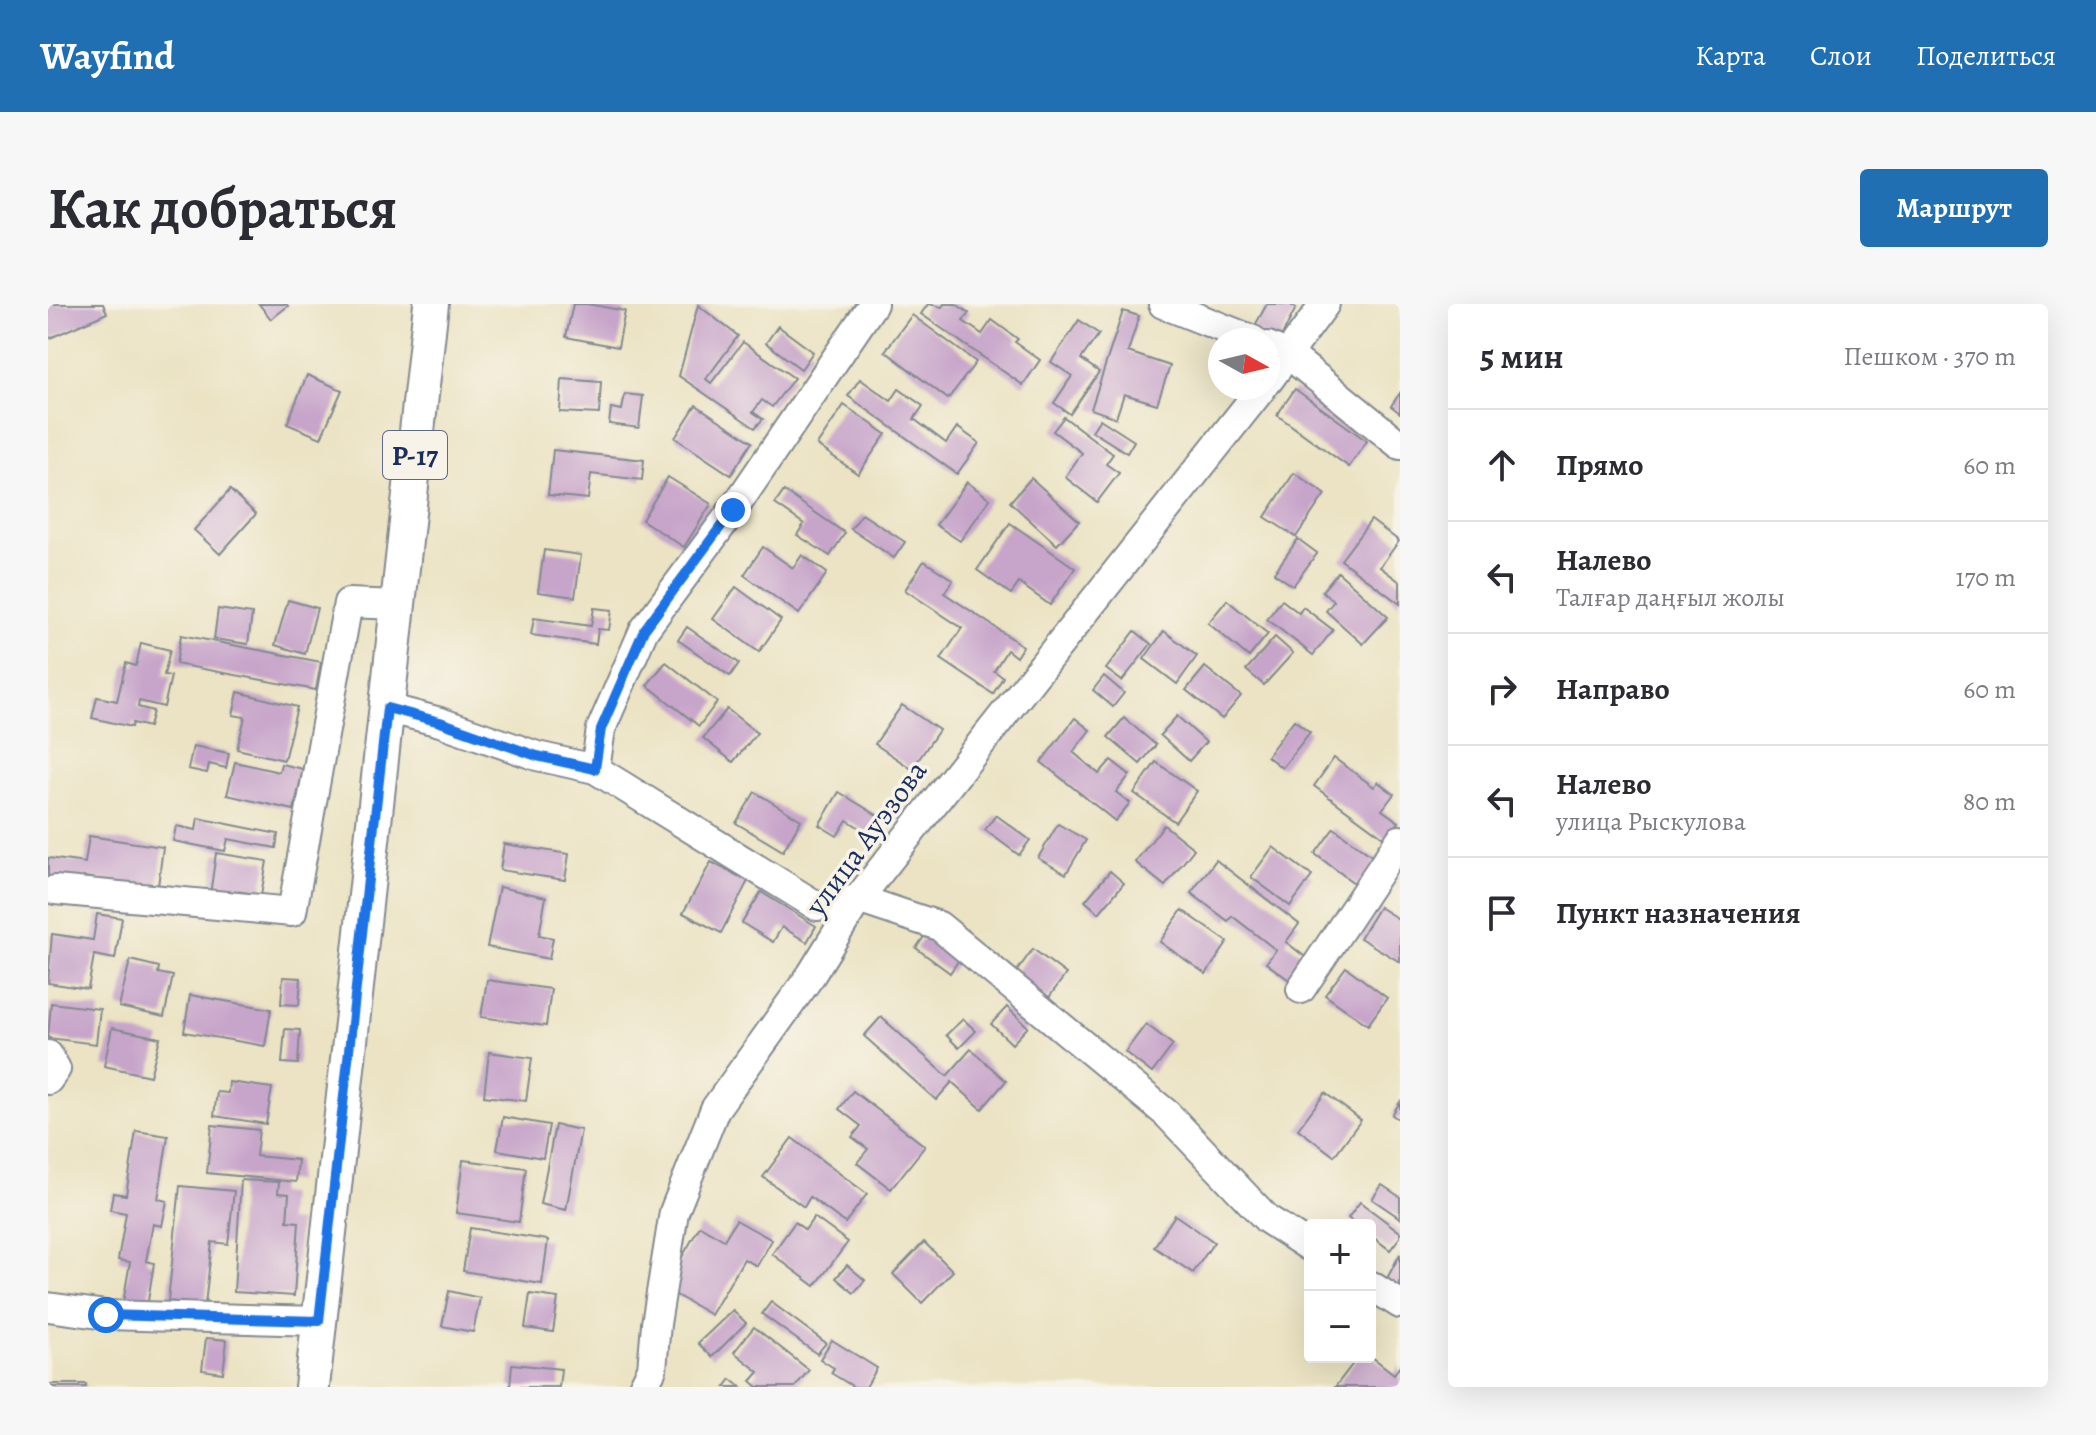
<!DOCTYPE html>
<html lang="ru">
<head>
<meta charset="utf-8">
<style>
	body { margin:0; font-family:Alegreya,serif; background:#f7f7f7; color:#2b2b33 }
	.controls { position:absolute; right:24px; bottom:24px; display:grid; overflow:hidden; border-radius:8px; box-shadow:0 8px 32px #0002 }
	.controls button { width:72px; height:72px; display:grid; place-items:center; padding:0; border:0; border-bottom:2px solid #e1e1e2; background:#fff; color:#2b2b33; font:40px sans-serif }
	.compass { position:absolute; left:1160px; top:24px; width:72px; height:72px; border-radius:50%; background:#fff; box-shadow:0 8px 32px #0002; rotate:98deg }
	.stop { position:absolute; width:24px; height:24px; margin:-18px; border:6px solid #1a73e8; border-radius:50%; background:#fff }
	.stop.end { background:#1a73e8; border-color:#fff; box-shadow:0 2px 8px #0008 }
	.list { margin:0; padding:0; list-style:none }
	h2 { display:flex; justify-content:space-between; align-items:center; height:104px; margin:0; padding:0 32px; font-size:34px }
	h2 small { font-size:26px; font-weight:400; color:#7c7c81 }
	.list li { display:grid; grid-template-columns:52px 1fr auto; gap:24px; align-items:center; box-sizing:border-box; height:112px; padding:0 32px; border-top:2px solid #e1e1e2 }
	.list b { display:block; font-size:30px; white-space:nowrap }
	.list p { margin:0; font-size:26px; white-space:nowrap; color:#7c7c81 }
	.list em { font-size:26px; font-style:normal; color:#7c7c81 }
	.icon { flex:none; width:44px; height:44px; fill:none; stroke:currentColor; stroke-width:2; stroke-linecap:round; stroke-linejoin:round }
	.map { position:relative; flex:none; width:1352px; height:1083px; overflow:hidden; border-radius:8px }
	header { display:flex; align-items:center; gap:48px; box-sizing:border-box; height:112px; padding:0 40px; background:#1f6fb2; color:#fff }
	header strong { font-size:38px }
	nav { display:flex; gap:44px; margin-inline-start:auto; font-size:28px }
	.intro { display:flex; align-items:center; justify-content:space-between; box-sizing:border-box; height:192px; padding:0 48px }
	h1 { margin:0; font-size:56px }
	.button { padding:20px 36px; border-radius:8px; background:#1f6fb2; color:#fff; font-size:28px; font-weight:700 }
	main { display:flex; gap:48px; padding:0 48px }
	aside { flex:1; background:#fff; border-radius:8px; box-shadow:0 8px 32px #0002 }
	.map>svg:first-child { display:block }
	.building { fill:#c7a5ca }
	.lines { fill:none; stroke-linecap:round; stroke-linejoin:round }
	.minor-casing { stroke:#838990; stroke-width:32 }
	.major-casing { stroke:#838990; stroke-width:38 }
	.minor { stroke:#fff; stroke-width:28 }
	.major { stroke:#fff; stroke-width:34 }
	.route { stroke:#1a73e8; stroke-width:10 }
	.labels { text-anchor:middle; stroke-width:7; stroke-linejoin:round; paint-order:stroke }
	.shield { fill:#f7f3e8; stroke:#5d6a87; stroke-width:2 }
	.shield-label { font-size:28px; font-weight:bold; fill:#1b2f5e }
	.street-label { font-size:30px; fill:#1b2f5e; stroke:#f7f3e8 }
</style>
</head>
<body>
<header>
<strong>Wayfind</strong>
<nav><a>Карта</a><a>Слои</a><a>Поделиться</a></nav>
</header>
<div class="intro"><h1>Как добраться</h1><a class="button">Маршрут</a></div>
<main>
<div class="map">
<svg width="1352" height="1083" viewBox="0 0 1352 1083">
	<rect width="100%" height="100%" fill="#f7f3e8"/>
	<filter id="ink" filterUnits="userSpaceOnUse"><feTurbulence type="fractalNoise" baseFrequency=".0125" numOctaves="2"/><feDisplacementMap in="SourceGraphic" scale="16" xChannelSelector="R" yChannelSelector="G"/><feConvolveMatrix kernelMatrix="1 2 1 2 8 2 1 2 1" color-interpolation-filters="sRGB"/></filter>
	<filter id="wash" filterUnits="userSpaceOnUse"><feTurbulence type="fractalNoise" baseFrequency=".006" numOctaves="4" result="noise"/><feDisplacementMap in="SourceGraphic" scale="32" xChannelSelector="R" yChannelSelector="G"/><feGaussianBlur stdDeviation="1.8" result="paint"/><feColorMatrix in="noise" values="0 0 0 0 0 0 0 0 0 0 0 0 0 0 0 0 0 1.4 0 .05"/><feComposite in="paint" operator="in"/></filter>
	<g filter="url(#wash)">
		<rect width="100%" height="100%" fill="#ebe3c3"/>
		<g id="blocks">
			<g class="building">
				<polygon points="0,0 55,0 59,9 0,35"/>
				<polygon points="211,0 238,0 240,2 223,15"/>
				<polygon points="525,0 540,0 577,7 570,43 518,33"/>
				<polygon points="880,0 894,3 896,0 908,0 921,9 915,17 934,30 944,16 970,35 967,38 992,56 975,81 873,10"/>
				<polygon points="1219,0 1241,0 1248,4 1230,39 1205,25"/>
				<polygon points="650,1 690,32 658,75 663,79 695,38 746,74 724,103 714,96 705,108 715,115 707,124 631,72"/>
				<polygon points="1075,7 1091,12 1080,48 1122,62 1109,100 1076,90 1068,114 1043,105"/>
				<polygon points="864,11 928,58 900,95 837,47"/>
				<polygon points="1031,16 1051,30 1033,55 1051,68 1022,110 1006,99 1024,72 1003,58"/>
				<polygon points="730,22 765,48 753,65 718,39"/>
				<polygon points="259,71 294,86 273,134 239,120"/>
				<polygon points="514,75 553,78 551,110 512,108"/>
				<polygon points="812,75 843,97 851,85 875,102 866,115 898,139 909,123 931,139 909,170 800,92"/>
				<polygon points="1247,85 1319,137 1301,163 1229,111"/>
				<polygon points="1352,89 1352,109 1343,102"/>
				<polygon points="577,90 595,92 591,124 561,120 563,104 574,106"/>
				<polygon points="648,101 704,138 683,171 627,134"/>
				<polygon points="796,101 838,130 810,170 769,141"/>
				<polygon points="1016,113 1065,150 1058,160 1071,169 1049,198 1017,173 1034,149 1005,127"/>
				<polygon points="1052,115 1086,137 1079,149 1044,127"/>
				<polygon points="505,146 596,156 594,176 543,170 540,195 500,191"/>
				<polygon points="1246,169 1277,190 1248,233 1217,213"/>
				<polygon points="620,173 663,200 636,243 594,216"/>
				<polygon points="983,174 1031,217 1009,241 962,198"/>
				<polygon points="919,178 942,195 912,237 888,221"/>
				<polygon points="182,186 208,210 172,250 146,226"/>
				<polygon points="736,187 797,229 782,252 749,231 756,220 727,200"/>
				<polygon points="814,210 857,238 846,254 803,225"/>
				<polygon points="1323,216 1351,237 1332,263 1352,278 1352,300 1293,256"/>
				<polygon points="962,219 1027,264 1002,301 971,279 963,290 929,266"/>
				<polygon points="1250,235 1269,249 1245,282 1226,269"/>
				<polygon points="715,243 745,264 754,251 779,269 751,310 696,271"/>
				<polygon points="496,246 533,251 527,293 490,288"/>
				<polygon points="876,257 905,276 896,289 975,342 968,353 959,346 946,367 955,373 945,390 893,355 914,324 857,286"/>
				<polygon points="1290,268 1340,313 1315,340 1278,307 1286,297 1274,287"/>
				<polygon points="688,283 733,316 711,348 665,315"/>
				<polygon points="240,296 269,304 257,350 227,341"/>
				<polygon points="1179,296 1220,330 1201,353 1160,319"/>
				<polygon points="1234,296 1251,309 1255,303 1285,326 1265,351 1219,315"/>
				<polygon points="546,304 564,306 561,326 550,325 548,340 483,331 486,314 543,322"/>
				<polygon points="170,305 204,310 200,340 166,335"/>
				<polygon points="639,323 691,359 682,372 630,336"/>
				<polygon points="1087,327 1103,340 1074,377 1058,365"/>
				<polygon points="1116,327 1149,352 1129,380 1096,355"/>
				<polygon points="133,331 273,358 268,386 128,360"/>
				<polygon points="1227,333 1245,349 1216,381 1198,366"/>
				<polygon points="93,339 122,346 116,371 123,372 116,403 91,397 90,403 105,407 101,423 85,419 84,423 44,414 49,393 69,397 78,359 88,362"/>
				<polygon points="618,358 669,398 651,422 599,381"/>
				<polygon points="1157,363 1193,392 1174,415 1138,386"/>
				<polygon points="1056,372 1076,389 1065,403 1045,386"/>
				<polygon points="190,388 249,403 236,456 189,445 197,413 185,411"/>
				<polygon points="854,401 891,426 864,465 827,440"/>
				<polygon points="679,405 709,429 685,458 655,434"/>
				<polygon points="1129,412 1158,438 1141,457 1112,431"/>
				<polygon points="1027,414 1042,426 1025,448 1051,470 1063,456 1082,471 1068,488 1082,499 1067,517 993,458"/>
				<polygon points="1076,414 1108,441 1092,460 1060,433"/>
				<polygon points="1246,416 1262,428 1234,464 1219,452"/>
				<polygon points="145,442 181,449 178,464 161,460 159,469 140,465"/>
				<polygon points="1286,454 1326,483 1330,478 1346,490 1334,506 1351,518 1338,535 1266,482"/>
				<polygon points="187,458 231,468 233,460 255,465 246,506 179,491"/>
				<polygon points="1108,458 1149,487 1127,518 1086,489"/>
				<polygon points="707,488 753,516 735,547 688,519"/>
				<polygon points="791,488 832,513 822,530 799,516 789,532 771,521"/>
				<polygon points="948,511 982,536 971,551 937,526"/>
				<polygon points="150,514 230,530 228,544 180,535 177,547 125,537 128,522 148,526"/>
				<polygon points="1010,520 1038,536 1018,570 990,554"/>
				<polygon points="1116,521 1146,545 1117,582 1087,558"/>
				<polygon points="1286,524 1329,556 1310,582 1267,550"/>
				<polygon points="41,532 115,543 109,590 58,583 59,577 36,573 35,583 0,579 0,554 37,559"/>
				<polygon points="456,540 521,550 517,576 452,566"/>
				<polygon points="1225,543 1264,572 1242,602 1203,573"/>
				<polygon points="168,549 219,557 213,591 187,587 186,595 162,591"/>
				<polygon points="1168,556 1251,620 1238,638 1261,656 1244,678 1218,659 1228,646 1184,612 1180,617 1143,589"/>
				<polygon points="663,558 700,577 673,629 635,609"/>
				<polygon points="1062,567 1076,579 1051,609 1037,597"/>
				<polygon points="451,583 498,593 491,631 505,634 501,655 439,643"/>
				<polygon points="713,588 768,622 759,638 734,623 725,638 694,619"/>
				<polygon points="1331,603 1352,616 1352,658 1312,634"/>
				<polygon points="1134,606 1180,638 1158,670 1112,638"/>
				<polygon points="49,610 74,614 67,655 46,651 40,685 0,679 4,630 45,636"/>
				<polygon points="878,630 912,654 902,669 868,644"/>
				<polygon points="985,645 1018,670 999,696 966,671"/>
				<polygon points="82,656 111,663 110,669 125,672 116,713 71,703"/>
				<polygon points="1298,663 1339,694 1320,721 1277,691"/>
				<polygon points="235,673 253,674 251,701 233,700"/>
				<polygon points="439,676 503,685 498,722 433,713"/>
				<polygon points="142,691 223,705 217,742 136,728"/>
				<polygon points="3,699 52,705 48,740 0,734"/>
				<polygon points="959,703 980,723 964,740 943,720"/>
				<polygon points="833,713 899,772 923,745 958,777 934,805 904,778 888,796 816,732"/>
				<polygon points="915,715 928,727 911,744 898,731"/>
				<polygon points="1098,720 1125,741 1104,769 1077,748"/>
				<polygon points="64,724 112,734 102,772 56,762"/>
				<polygon points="237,725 252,726 250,760 234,759"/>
				<polygon points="441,748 484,754 478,797 436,792"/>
				<polygon points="181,778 224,784 218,820 166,812 169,788 180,789"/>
				<polygon points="805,787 877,842 843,885 809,859 820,845 804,833 813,822 791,805"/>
				<polygon points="1277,789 1313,816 1286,852 1250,825"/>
				<polygon points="1352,798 1352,816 1344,811"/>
				<polygon points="455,813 501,821 495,854 449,846"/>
				<polygon points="164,821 211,826 208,852 250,856 248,878 159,869"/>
				<polygon points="507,821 533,826 518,906 492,900"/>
				<polygon points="88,827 120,832 110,895 119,897 114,922 105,920 98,957 106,959 99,1003 75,999 82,958 70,956 78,909 62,906 65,889 78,891"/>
				<polygon points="744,834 819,890 797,919 762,893 756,903 715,873"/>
				<polygon points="415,856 478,864 471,918 408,909"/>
				<polygon points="193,876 231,878 230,889 241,890 239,917 251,918 246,992 186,988"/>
				<polygon points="1334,881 1352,893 1352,914 1324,895"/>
				<polygon points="132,882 186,887 180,940 164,938 157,1001 120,997"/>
				<polygon points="1312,898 1352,928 1352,933 1342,946 1322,931 1322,921 1309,921 1300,914"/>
				<polygon points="1127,911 1166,938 1145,969 1106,943"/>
				<polygon points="766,913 800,938 767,982 724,950 747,918 757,926"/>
				<polygon points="688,916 724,936 709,962 696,955 663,1011 616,984 652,922 676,936"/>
				<polygon points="422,924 500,936 494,980 415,967"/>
				<polygon points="876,938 905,967 874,999 845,970"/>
				<polygon points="1352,950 1352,988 1336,980"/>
				<polygon points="799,961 817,976 806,989 788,974"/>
				<polygon points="401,987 432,994 425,1028 394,1022"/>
				<polygon points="482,990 510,994 505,1028 477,1024"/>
				<polygon points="723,998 778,1039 769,1050 714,1010"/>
				<polygon points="685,1006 698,1019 664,1053 650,1039"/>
				<polygon points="706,1023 761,1066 747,1083 710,1083 703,1077 711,1068 686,1048"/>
				<polygon points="158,1034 179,1036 175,1069 154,1066"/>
				<polygon points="784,1036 829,1064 818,1083 806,1083 783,1069 786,1064 772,1055"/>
				<polygon points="1310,1053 1324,1053 1346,1070 1352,1062 1352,1083 1287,1083"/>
				<polygon points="464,1060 513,1065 511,1083 462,1083"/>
				<polygon points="683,1075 693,1083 677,1083"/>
				<rect x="0" y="1080" width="38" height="3"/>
			</g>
		</g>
	</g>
	<g filter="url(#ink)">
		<use href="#blocks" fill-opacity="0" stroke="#838990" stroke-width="2"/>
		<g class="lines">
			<g class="minor-casing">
				<g id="minor">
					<polyline points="1115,0 1205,36"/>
					<polyline points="1220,42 1241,51 1352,141"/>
					<polyline points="1220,77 1277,0"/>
					<polyline points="339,404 392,418 489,452 547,465 769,602 810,595 891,622 1119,810 1219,915 1262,943"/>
					<polyline points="547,465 553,425 596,326 685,206 825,0"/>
					<polyline points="7,586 244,608 300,299 350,301"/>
					<polyline points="1253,685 1352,536"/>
					<polyline points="0,751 8,765 0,776"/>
					<polyline points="1322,981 1352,1000"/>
					<polyline points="0,1003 58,1011 271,1017"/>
					<polyline points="595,1083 604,1065 608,1020 626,908 667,805 763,671 810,595 1214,84"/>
				</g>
			</g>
			<g class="major-casing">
				<polyline id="major" points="264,1083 383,0"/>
			</g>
			<use href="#minor" class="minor"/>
			<use href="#major" class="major"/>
		</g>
	</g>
	<g class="lines" filter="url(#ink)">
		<polyline class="route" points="58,1011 271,1017 339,404 392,418 489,452 547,465 553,425 596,326 685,206"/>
	</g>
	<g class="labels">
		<rect class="shield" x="335" y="127" width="64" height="48" rx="6"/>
		<g class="shield-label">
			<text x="367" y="161">P-17</text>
		</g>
		<g class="street-label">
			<text transform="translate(818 534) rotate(-54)" y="10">улица Ауэзова</text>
		</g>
	</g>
</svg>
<div class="controls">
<button>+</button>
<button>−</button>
</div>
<svg class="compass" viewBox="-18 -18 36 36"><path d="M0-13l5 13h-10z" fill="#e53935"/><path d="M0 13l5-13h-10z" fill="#7c7c81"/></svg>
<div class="stop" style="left:58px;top:1011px"></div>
<div class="stop end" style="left:685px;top:206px"></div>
</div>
<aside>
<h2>5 мин<small>Пешком · 370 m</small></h2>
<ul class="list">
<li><svg class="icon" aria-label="ahead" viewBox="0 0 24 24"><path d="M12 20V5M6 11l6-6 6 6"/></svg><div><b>Прямо</b></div><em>60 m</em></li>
<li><svg class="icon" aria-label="left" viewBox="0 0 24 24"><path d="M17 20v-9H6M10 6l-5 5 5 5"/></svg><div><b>Налево</b><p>Талғар даңғыл жолы</p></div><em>170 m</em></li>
<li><svg class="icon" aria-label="right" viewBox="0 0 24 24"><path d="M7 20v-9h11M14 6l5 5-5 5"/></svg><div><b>Направо</b></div><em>60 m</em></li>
<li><svg class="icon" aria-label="left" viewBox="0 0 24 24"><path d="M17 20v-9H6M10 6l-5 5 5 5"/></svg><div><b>Налево</b><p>улица Рыскулова</p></div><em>80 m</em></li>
<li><svg class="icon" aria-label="arrive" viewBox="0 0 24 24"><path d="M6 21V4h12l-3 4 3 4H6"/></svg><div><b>Пункт назначения</b></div></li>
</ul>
</aside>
</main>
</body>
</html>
